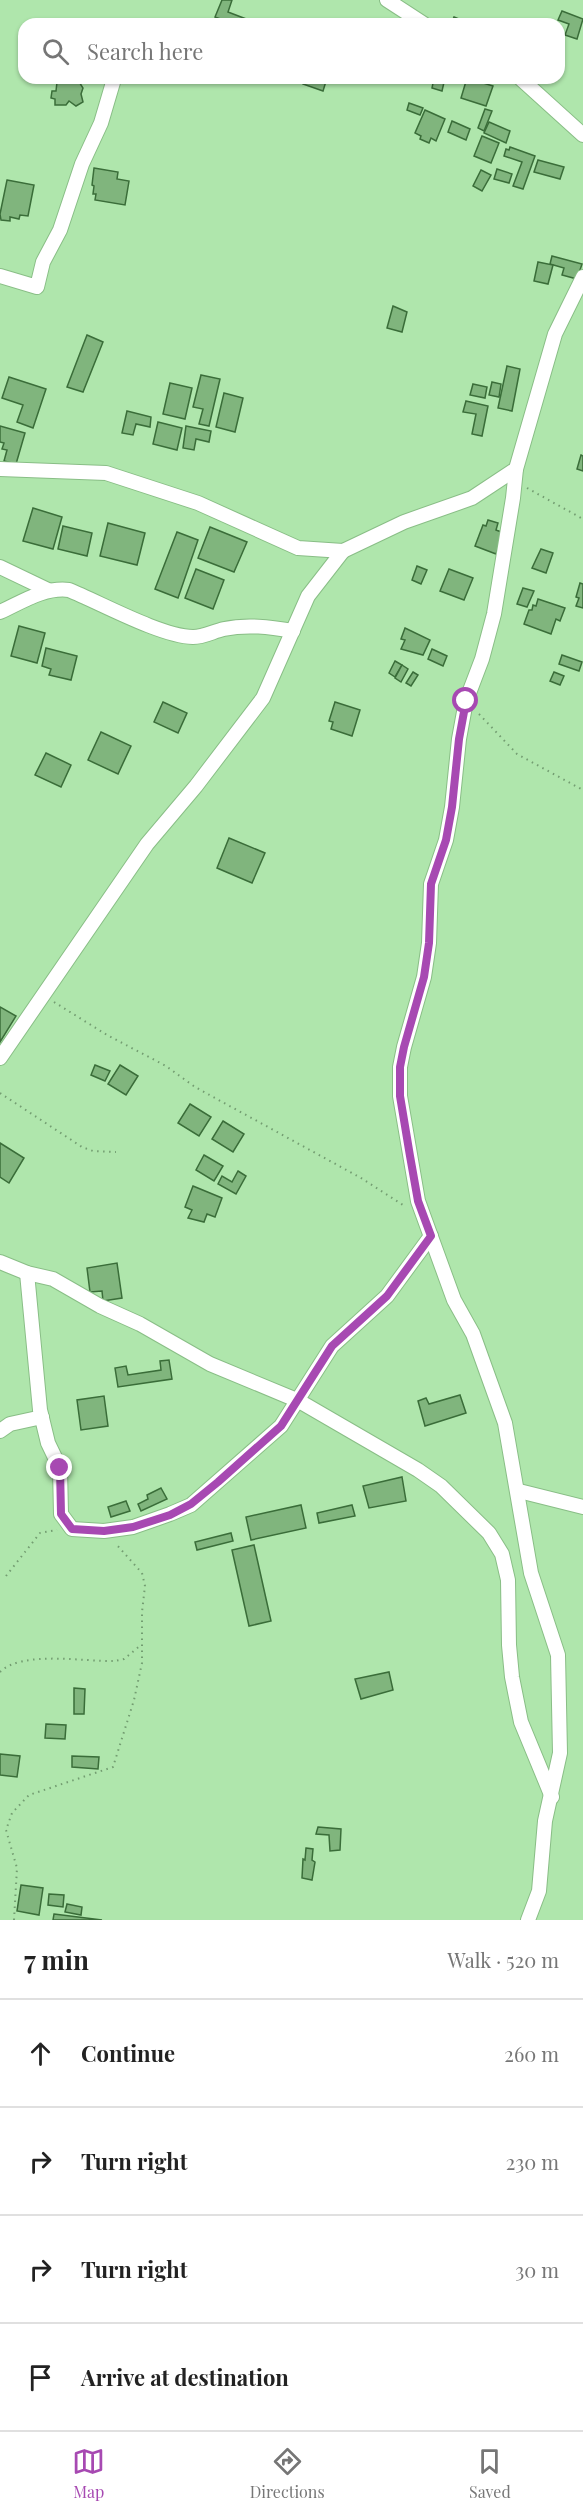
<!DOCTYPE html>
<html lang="en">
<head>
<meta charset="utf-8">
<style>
	body { margin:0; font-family:"Playfair Display",serif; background:#f2f2f2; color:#222 }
	.stop { position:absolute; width:18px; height:18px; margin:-14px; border:4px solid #a749b2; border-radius:50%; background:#fff }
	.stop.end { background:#a749b2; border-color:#fff; box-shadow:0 2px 6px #0008 }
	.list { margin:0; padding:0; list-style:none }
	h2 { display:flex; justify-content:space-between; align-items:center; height:78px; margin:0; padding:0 24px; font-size:26px }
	h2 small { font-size:20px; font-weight:400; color:#767676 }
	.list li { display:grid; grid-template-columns:39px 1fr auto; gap:18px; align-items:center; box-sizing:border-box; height:108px; padding:0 24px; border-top:2px solid #e0e0e0 }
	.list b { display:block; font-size:22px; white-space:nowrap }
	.list em { font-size:20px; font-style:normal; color:#767676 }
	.icon { flex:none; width:33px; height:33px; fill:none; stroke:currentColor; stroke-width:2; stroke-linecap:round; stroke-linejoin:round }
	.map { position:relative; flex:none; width:583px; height:1920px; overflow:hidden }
	.search { position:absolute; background:#fff; box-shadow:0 2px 4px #0004; left:18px; right:18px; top:18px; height:66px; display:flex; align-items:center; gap:15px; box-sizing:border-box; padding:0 21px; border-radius:18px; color:#767676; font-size:22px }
	.sheet { height:510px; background:#fff }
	nav { display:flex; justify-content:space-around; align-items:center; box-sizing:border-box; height:84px; border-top:2px solid #e0e0e0; background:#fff; font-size:16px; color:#767676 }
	nav a { display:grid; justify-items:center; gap:3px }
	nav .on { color:#a749b2 }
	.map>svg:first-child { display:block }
	.building { fill:#80b57d; stroke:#3a6d39; stroke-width:1.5 }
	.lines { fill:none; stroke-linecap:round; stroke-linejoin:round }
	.street-casing { stroke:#89be86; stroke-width:16 }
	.path { stroke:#739d71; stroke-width:2; stroke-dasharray:1.5 4.5; stroke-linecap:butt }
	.street { stroke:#fff; stroke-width:14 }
	.route { stroke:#a749b2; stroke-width:8 }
</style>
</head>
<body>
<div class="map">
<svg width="583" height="1920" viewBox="0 0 583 1920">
	<rect width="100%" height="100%" fill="#afe6ac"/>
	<g class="building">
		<polygon points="222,0 232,0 228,12 254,22 253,24 234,24 215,17"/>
		<polygon points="562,11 583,19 577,39 565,35 569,24 558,20"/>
		<polygon points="454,17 471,24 451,24"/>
		<polygon points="304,78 327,78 323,91 303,84"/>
		<polygon points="434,78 445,78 442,91 432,88"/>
		<polygon points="467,78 493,86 486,106 461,98"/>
		<polygon points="61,79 78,80 83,88 81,94 83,102 76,106 69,101 66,105 55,105 55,99 51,98 52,91 56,91 57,82 61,82"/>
		<polygon points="409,103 423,108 420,115 407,110"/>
		<polygon points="485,109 492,111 484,131 478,128"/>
		<polygon points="425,110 445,119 436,141 431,138 429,143 420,139 421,136 415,133"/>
		<polygon points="452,121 470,129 466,140 448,132"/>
		<polygon points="489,122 510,131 506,143 484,133"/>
		<polygon points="482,136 499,143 491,163 474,156"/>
		<polygon points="510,147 535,156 523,189 513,186 522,162 504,156 506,149 509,150"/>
		<polygon points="538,160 564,167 560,179 534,172"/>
		<polygon points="94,168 118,172 117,179 129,181 125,205 95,200 96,194 93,194 94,186 92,185"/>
		<polygon points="497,169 512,174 509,183 494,179"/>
		<polygon points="481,170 491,175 482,191 473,186"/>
		<polygon points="7,180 34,185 28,216 20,215 19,219 10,217 10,221 1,220 0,214"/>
		<polygon points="552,256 582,264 577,279 562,275 564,268 550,264"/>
		<polygon points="538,262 553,265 548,284 534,281"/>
		<polygon points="393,306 407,312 402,332 387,328"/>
		<polygon points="87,335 103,342 83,392 67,387"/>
		<polygon points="507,366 520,369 512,411 498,408"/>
		<polygon points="201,375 220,379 209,426 199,424 203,409 193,407"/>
		<polygon points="9,377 46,389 33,428 17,422 23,405 2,398"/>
		<polygon points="492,382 501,384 499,397 489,395"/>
		<polygon points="170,383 192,388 185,419 163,414"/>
		<polygon points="473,384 487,387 485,398 470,395"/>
		<polygon points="224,393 243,398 235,432 216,427"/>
		<polygon points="466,401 488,406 482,436 472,434 476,414 463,412"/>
		<polygon points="127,411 151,417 150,427 136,424 133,435 122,433"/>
		<polygon points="158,422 182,428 177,450 153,444"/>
		<polygon points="0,426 25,433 16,464 4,461 7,450 2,449 4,443 0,442"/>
		<polygon points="186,426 211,431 209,442 196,439 194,450 183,448"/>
		<polygon points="581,455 583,456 583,471 577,469"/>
		<polygon points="33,508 62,517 53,549 23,541"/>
		<polygon points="488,520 498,523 496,530 504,533 496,554 475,546 483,525 486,526"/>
		<polygon points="108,523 145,533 137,565 100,556"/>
		<polygon points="63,526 92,533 87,556 58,549"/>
		<polygon points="210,527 247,542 234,572 198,558"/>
		<polygon points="177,532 198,540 178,598 155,589"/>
		<polygon points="541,549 553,553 546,573 532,568"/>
		<polygon points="417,566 427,570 421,584 412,580"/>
		<polygon points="196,569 224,580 213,609 185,598"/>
		<polygon points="449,569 473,578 464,600 440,591"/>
		<polygon points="580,583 583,584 583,608 576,606 579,598 576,597"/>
		<polygon points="523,588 534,591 527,607 517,604"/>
		<polygon points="538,599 565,608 560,621 556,619 551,634 524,624 529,610 532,610 533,605 536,606"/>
		<polygon points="19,626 45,633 37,663 11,656"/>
		<polygon points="405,628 430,640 423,655 401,649 405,640 401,639"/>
		<polygon points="46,648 77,656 71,680 49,675 51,669 42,666"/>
		<polygon points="432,649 447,656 443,666 428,659"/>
		<polygon points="562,655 582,662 579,671 559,664"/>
		<polygon points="395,661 402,665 395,677 389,673"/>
		<polygon points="402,665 408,669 401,682 395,678"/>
		<polygon points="413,672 418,675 411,686 406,683"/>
		<polygon points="554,672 564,676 560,685 550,681"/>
		<polygon points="163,702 187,713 178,733 154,722"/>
		<polygon points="335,702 360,710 352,736 331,729 333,722 329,721"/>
		<polygon points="101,732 131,746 118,774 88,760"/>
		<polygon points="46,753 71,765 61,787 35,775"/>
		<polygon points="229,838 265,853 252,883 217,868"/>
		<polygon points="0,1007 16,1016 0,1042"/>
		<polygon points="95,1065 110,1071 105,1081 91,1075"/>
		<polygon points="120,1065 138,1076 126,1095 108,1084"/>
		<polygon points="190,1104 211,1117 199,1136 178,1123"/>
		<polygon points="223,1121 244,1134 233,1152 212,1139"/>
		<polygon points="0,1143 24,1158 9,1183 0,1177"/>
		<polygon points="204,1155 223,1166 214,1181 196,1170"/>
		<polygon points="238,1171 246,1176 236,1194 218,1184 222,1176 232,1182"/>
		<polygon points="193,1186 222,1198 215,1217 207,1214 204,1222 188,1218 192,1210 185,1207"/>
		<polygon points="117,1263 122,1298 103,1301 102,1291 90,1292 87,1268"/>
		<polygon points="169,1360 172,1379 118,1387 115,1368 126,1366 128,1375 161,1370 160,1361"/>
		<polygon points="460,1395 466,1413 425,1426 418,1401 426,1398 429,1404"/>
		<polygon points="104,1396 108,1426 81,1430 77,1400"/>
		<polygon points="402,1477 406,1501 369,1508 363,1486"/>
		<polygon points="161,1488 167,1499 141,1511 138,1504 148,1499 147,1495"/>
		<polygon points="126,1501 130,1511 111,1517 108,1507"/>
		<polygon points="301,1505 306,1528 251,1540 246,1517"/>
		<polygon points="352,1505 355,1516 319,1523 317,1513"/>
		<polygon points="231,1533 233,1541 197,1550 195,1542"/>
		<polygon points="254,1545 271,1621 249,1626 232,1550"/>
		<polygon points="389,1672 393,1690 361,1699 355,1679"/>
		<polygon points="74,1688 85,1689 84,1714 74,1714"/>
		<polygon points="46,1724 66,1725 65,1739 45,1738"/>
		<polygon points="0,1754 20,1756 17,1777 0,1775"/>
		<polygon points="72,1756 99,1757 98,1769 72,1767"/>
		<polygon points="318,1827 341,1829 340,1850 330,1851 329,1835 316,1834"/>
		<polygon points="306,1848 313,1849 312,1860 315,1862 312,1880 302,1878 303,1859 305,1860"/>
		<polygon points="21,1885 43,1888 39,1915 17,1911"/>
		<polygon points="49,1894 64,1895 63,1907 48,1905"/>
		<polygon points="67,1904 82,1907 81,1915 65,1912"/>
		<polygon points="54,1914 102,1920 53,1920"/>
	</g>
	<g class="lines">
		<g class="street-casing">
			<g id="street">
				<polyline points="387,0 424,24"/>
				<polyline points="520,78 583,135"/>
				<polyline points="0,276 37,287 43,262 60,230 82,164 101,123 114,79"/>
				<polyline points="0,469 106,473 198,503 298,548 343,551 404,522 472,498 516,469"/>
				<polyline points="0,567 48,590"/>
				<path d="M0,612C22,602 44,587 69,590C101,603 160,636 193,637C204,637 214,631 224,629C247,624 270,627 293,631"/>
				<polyline points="0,1058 147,844 196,786 263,698 308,596 343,551"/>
				<polyline points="0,1262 27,1273 53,1279 100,1306 140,1324 210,1364 299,1401 418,1470 441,1486 489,1533 502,1554 508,1580 509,1645 512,1677 521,1722 552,1797"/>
				<polyline points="27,1273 40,1410 48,1443 60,1468 61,1514 72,1529 104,1531 133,1527 170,1514 191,1505 281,1426 332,1346 387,1296 431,1236"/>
				<polyline points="0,1431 10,1424 42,1417"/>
				<polyline points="519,1491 583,1507"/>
				<polyline points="528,1920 539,1891 545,1821 560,1753 558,1655 531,1573 505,1423 473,1334 454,1300 418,1201 400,1096 400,1067 404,1047 424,977 429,943 431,884 446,840 452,807 459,739 466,701 482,659 494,614 513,498 516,469 555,334 583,277"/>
			</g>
		</g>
		<g class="path">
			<polyline points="527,488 583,519"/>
			<polyline points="479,714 517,754 583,790"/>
			<polyline points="54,1002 107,1035 166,1066 195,1087 361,1178 406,1207"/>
			<polyline points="0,1093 82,1147 93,1151 116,1152"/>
			<polyline points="6,1576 40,1533 57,1530"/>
			<path d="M0,1672C22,1650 85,1662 115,1661L124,1659L141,1645"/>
			<polyline points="14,1920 17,1868 6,1830 12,1813 29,1795 113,1767 134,1700 142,1663 142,1612 145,1586 142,1573 116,1544"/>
		</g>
		<use href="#street" class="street"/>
	</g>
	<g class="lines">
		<polyline class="route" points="60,1468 61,1514 72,1529 104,1531 133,1527 170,1515 191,1504 218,1482 281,1426 332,1346 387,1296 431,1236 418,1201 410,1156 400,1096 400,1067 404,1047 424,977 429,943 431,884 446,840 452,807 459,739 466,701"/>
	</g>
</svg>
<div class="stop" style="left:466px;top:701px"></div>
<div class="stop end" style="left:60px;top:1468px"></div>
<div class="search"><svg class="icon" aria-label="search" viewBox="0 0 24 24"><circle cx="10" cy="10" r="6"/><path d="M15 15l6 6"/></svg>Search here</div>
</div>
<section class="sheet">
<h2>7 min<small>Walk · 520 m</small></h2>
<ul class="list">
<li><svg class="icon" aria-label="ahead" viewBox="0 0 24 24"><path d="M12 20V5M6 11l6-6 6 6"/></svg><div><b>Continue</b></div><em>260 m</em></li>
<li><svg class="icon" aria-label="right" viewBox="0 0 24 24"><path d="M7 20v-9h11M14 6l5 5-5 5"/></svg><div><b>Turn right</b></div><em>230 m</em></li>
<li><svg class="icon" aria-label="right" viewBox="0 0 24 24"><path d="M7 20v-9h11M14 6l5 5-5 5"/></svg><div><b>Turn right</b></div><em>30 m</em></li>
<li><svg class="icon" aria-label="arrive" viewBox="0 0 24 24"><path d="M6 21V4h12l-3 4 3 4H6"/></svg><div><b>Arrive at destination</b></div></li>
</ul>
</section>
<nav>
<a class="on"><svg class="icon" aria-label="map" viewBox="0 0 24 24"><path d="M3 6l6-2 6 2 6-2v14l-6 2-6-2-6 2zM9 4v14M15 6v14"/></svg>Map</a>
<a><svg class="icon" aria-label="directions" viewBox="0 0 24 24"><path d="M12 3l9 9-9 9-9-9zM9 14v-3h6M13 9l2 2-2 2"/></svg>Directions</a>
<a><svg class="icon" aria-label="saved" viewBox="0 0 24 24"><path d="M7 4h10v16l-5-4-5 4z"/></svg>Saved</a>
</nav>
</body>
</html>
